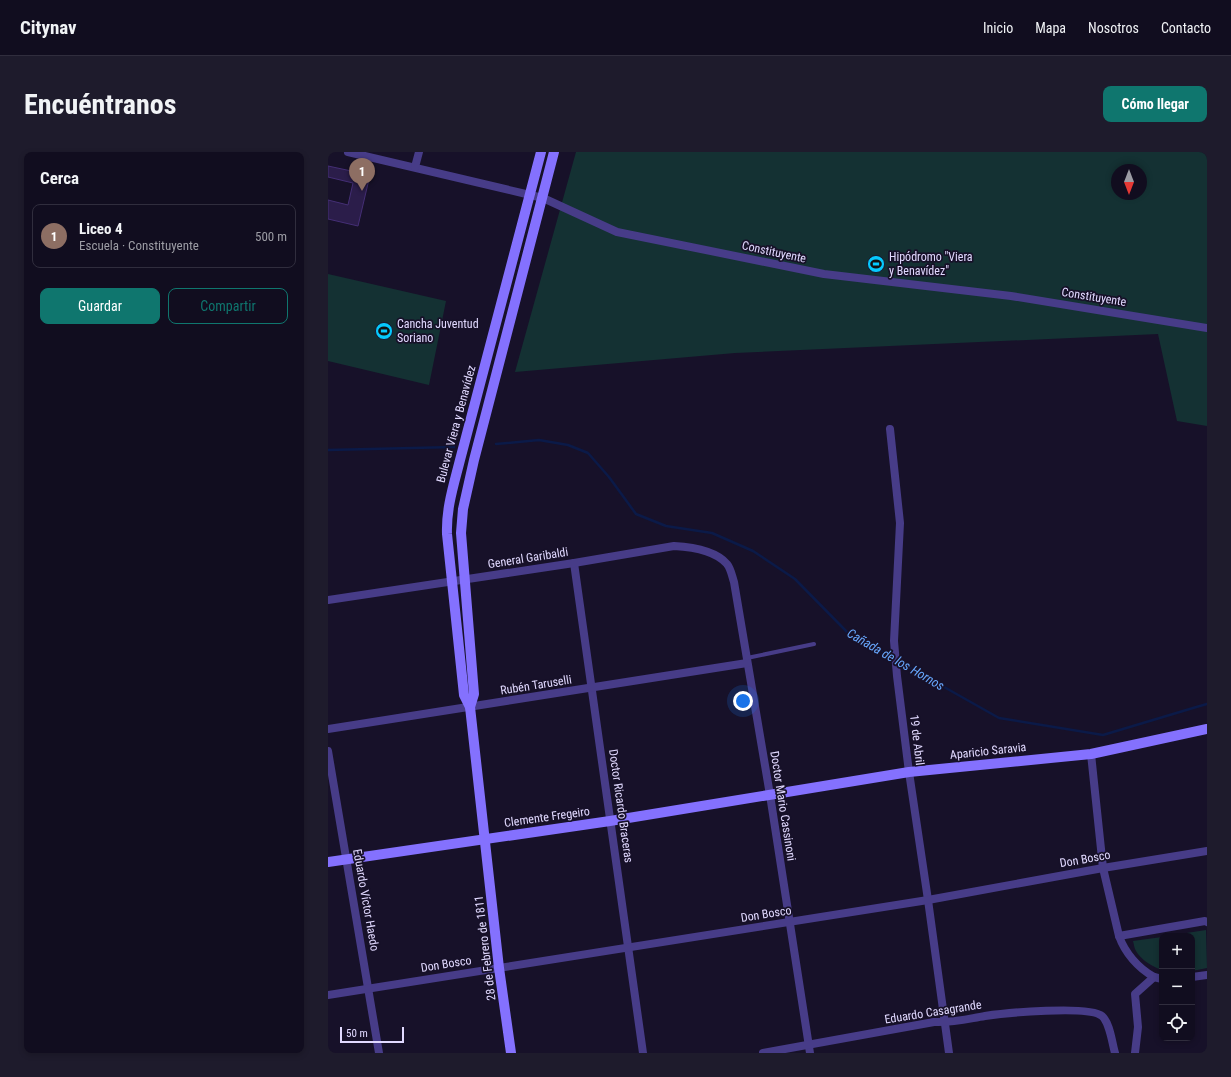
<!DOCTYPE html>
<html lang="es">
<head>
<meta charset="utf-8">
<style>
	body { margin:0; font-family:"Roboto Condensed",sans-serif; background:#1e1b2c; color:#f1f3f6 }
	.controls { position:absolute; right:12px; bottom:12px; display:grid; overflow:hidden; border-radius:8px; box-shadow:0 2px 6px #0003 }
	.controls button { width:36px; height:36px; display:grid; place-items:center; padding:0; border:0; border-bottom:1px solid #302d3d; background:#110d1f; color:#f1f3f6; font:20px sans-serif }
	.compass { position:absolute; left:783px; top:12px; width:36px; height:36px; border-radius:50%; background:#110d1f; box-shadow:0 2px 6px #0003; rotate:180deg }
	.scale { position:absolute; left:12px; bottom:10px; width:64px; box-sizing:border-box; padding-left:4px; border:2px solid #e1d9ff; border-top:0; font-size:11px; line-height:14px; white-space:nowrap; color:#e1d9ff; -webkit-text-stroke:3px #171129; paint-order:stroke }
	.you { position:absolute; left:415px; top:549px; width:14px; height:14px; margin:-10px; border:3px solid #fff; border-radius:50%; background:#1a73e8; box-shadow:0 0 0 6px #1a73e833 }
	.badge { display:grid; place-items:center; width:26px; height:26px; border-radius:50%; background:#0f766e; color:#fff; font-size:13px; font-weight:700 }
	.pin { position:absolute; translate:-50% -33px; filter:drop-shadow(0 1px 2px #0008) }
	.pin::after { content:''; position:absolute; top:21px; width:14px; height:12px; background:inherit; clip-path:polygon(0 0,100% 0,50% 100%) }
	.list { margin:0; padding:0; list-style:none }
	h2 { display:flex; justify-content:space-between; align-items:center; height:52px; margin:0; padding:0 16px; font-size:17px }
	h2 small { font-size:13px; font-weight:400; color:#9c9ca4 }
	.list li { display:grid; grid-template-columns:26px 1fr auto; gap:12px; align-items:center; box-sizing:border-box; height:64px; margin:0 8px 8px; padding:0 8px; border:1px solid #302d3d; border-radius:8px }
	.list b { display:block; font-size:15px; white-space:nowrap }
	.list p { margin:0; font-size:13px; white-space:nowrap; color:#9c9ca4 }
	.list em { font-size:13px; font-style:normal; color:#9c9ca4 }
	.actions { display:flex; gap:8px; padding:12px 16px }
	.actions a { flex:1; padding:9px 0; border:1px solid #0f766e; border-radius:8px; text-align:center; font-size:14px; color:#0f766e }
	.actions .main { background:#0f766e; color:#fff }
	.icon { flex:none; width:22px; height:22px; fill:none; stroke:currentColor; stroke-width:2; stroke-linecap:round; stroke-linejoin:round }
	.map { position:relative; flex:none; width:879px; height:901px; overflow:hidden; border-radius:8px }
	header { display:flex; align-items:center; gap:24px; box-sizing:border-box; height:56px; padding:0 20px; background:#110d1f; border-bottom:1px solid #302d3d }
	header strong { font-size:19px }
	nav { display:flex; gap:22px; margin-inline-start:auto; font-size:14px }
	.intro { display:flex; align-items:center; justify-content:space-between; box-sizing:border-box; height:96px; padding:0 24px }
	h1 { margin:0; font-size:28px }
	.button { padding:10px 18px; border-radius:8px; background:#0f766e; color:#fff; font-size:14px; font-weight:700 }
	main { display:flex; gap:24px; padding:0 24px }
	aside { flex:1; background:#110d1f; border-radius:8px; box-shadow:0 2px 6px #0003 }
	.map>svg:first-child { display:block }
	.green { fill:#143133; fill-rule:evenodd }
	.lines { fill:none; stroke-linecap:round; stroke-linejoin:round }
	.stream { stroke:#0b1a48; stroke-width:2.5 }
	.building { fill:#2b1d4a; stroke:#452f76 }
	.lane { stroke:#473c88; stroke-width:4 }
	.street { stroke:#473c88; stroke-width:8 }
	.secondary { stroke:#8471fe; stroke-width:10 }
	.labels { text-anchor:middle; stroke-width:3.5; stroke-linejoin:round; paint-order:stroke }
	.street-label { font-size:12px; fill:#e1d9ff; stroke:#171129 }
	.poi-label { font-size:12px; fill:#e1d9ff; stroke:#171129; text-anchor:start }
	.water-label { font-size:13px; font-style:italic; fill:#68a8fe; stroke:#171129 }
</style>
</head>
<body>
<header>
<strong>Citynav</strong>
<nav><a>Inicio</a><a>Mapa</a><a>Nosotros</a><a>Contacto</a></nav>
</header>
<div class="intro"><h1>Encuéntranos</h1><a class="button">Cómo llegar</a></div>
<main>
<aside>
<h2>Cerca<small></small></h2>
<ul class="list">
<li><span class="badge" style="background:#8d6e63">1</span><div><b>Liceo 4</b><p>Escuela · Constituyente</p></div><em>500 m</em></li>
</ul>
<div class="actions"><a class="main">Guardar</a><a>Compartir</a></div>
</aside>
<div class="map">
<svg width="879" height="901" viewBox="0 0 879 901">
	<rect width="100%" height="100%" fill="#171129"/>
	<g class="green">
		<path d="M248,0H879V274L849,269L830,182L407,201L187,220ZM789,18H813V42H789Z"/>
		<polygon points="0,122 118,149 101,233 0,209"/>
		<polygon points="878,778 879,816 864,819 864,784 839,784"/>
		<path d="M834,785V818C825,815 813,808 808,799C806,796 806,792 805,789Z"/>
	</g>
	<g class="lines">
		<g class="stream">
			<polyline points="168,292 211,288 240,293 260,301 281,325 308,362 338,374 384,381 425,399 467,427 519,480 566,506"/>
			<polyline points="0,298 126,295"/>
			<polyline points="570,509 671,566 775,583 865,556 879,552"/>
		</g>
	</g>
	<polygon class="building" points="0,14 42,23 30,74 0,67 0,48 20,53 25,31 0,25"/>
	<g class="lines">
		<polyline class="lane" points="419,506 486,492"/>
		<g class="street">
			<polyline points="20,0 215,46 289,80 496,122 683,144 879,176"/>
			<polyline points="87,15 91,0"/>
			<polyline points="562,277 572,371 566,489 569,524 581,620 600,748 621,901"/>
			<polyline points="246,411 315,901"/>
			<path d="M0,448L246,411L346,394C364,395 387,398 399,412C403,417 404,424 406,430L442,643L482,901"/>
			<polyline points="0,577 419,511"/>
			<polyline points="0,599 51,901"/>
			<path d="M763,602L775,716L791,784C797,801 810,816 826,825L807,842L810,875L807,901"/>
			<polyline points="791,784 877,769 879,770"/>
			<polyline points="826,825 834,827"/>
			<polyline points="864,825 879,823"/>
			<polyline points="0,843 600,748 775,716 879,699"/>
			<path d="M435,901L606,870C625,871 639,867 657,864C677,861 761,853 774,864C782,871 784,891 787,901"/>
		</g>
		<g class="secondary">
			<polyline points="142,555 146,542 133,381 135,357 146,308 226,0"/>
			<polyline points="0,710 282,669 581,620 763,602 879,577"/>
			<path d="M183,901L171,816L142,555L136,543L119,382C118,356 126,332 132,308L213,0"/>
		</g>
	</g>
	<defs>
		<g id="stadium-disc" transform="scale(0.9)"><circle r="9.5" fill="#06c9fd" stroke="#171129"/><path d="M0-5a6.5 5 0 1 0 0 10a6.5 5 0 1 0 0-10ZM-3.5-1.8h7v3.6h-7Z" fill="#111"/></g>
	</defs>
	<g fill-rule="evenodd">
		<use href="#stadium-disc" x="548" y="112"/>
		<use href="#stadium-disc" x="56" y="179"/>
	</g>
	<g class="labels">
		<g class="street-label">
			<text transform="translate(446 100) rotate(12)" y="4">Constituyente</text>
			<text transform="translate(766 145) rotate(9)" y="4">Constituyente</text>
			<text transform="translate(128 272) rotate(-75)" y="4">Bulevar Viera y Benavídez</text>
			<text transform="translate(200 406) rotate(-9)" y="4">General Garibaldi</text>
			<text transform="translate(208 533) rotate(-9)" y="4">Rubén Taruselli</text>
			<text transform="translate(589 588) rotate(83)" y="4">19 de Abril</text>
			<text transform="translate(660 599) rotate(-6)" y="4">Aparicio Saravia</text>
			<text transform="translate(293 654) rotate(82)" y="4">Doctor Ricardo Braceras</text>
			<text transform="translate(455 654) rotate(81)" y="4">Doctor Mario Cassinoni</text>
			<text transform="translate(219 665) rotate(-8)" y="4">Clemente Fregeiro</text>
			<text transform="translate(757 707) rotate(-10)" y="4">Don Bosco</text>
			<text transform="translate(38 748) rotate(80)" y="4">Eduardo Víctor Haedo</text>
			<text transform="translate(438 762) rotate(-9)" y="4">Don Bosco</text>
			<text transform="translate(157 796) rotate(-97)" y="4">28 de Febrero de 1811</text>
			<text transform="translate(118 812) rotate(-9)" y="4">Don Bosco</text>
			<text transform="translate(605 860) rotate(-9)" y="4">Eduardo Casagrande</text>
		</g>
		<g class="poi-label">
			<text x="561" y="109">Hipódromo "Viera<tspan x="561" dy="14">y Benavídez"</tspan></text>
			<text x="69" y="176">Cancha Juventud<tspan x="69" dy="14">Soriano</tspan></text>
		</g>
		<g class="water-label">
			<text transform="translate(568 507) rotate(30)" y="5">Cañada de los Hornos</text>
		</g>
	</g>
</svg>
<div class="controls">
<button>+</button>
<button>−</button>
<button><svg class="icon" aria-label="locate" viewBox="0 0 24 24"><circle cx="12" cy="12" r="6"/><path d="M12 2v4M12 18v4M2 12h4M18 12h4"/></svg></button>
</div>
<svg class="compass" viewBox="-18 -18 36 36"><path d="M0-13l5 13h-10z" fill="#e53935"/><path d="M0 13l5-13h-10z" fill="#9c9ca4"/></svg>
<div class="scale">50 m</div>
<div class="you"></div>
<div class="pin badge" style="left:34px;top:39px;background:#8d6e63">1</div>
</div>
</main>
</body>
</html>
